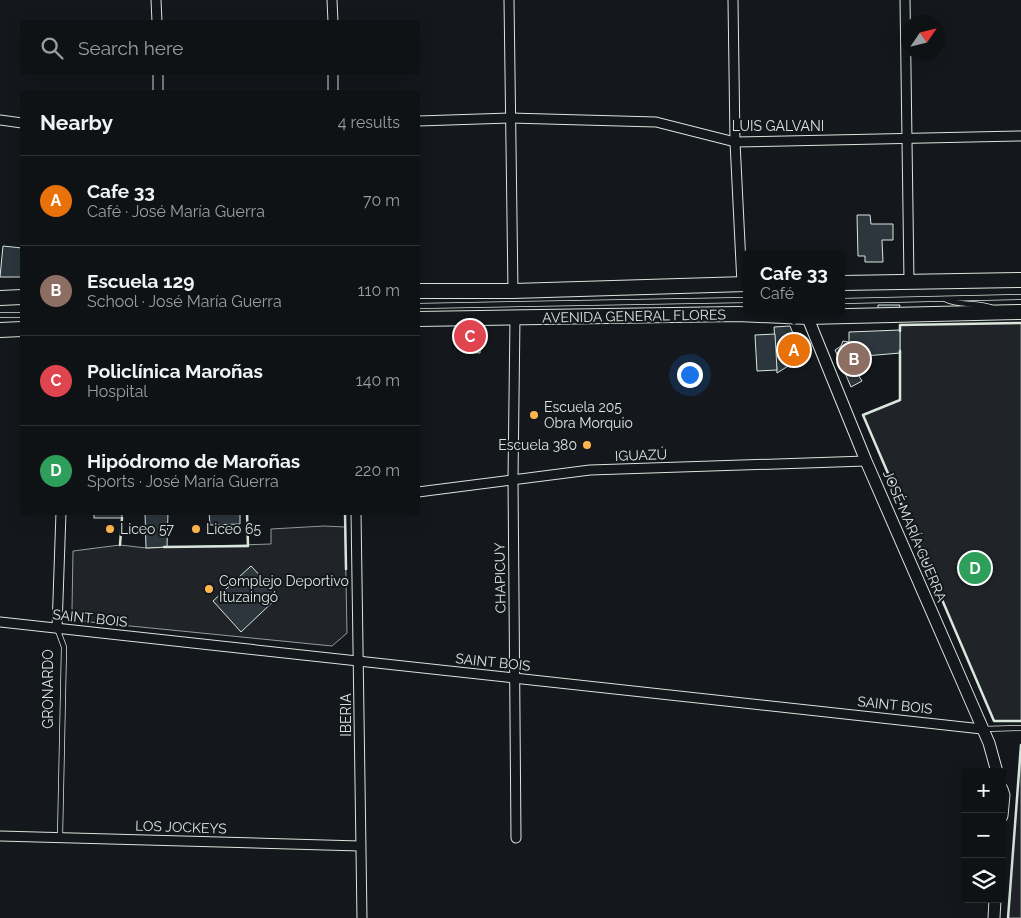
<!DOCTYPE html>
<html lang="en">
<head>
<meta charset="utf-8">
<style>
	body { margin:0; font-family:Raleway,sans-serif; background:#1d2022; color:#f1f3f6 }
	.controls { position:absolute; right:15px; bottom:15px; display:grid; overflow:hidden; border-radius:5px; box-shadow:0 5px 20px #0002 }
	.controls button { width:45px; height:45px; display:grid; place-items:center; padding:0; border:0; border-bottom:1px solid #2f3234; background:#0f1215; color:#f1f3f6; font:25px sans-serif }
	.compass { position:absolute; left:901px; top:15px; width:45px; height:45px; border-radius:50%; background:#0f1215; box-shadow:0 5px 20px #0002; rotate:55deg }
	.you { position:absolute; left:689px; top:374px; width:18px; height:18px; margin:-12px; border:4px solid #fff; border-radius:50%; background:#1a73e8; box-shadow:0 0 0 8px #1a73e833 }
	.badge { display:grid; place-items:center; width:32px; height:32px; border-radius:50%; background:#2563eb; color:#fff; font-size:16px; font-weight:700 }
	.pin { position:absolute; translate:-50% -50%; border:2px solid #fff; box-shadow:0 1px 5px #0006 }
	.popup { position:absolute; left:743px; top:250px; width:102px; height:65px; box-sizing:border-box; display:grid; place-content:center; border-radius:5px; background:#0f1215; filter:drop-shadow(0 1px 4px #0005); font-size:16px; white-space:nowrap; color:#9b9ea0 }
	.popup b { font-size:19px; color:#f1f3f6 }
	.popup::after { content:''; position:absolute; left:50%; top:100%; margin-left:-10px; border:10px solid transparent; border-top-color:#0f1215 }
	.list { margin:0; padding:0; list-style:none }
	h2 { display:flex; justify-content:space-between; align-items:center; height:65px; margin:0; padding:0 20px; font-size:21px }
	h2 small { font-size:16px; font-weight:400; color:#9b9ea0 }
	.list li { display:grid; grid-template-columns:32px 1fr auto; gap:15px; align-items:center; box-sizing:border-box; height:90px; padding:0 20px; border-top:1px solid #2f3234 }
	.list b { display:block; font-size:19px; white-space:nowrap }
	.list p { margin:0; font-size:16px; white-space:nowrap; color:#9b9ea0 }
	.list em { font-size:16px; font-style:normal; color:#9b9ea0 }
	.icon { flex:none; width:28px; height:28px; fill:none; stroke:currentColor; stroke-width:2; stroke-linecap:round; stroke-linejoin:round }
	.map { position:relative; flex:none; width:1021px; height:918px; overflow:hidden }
	.search { position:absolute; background:#0f1215; box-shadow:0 5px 20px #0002; left:20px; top:20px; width:400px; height:55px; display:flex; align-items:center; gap:12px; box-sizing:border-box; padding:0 18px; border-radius:5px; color:#9b9ea0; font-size:19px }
	.panel { position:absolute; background:#0f1215; box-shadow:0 5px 20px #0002; left:20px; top:90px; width:400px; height:425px; border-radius:5px }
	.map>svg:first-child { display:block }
	.green { fill:#202428; stroke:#939e99 }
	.building { fill:#2c363c; stroke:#d8e6dc }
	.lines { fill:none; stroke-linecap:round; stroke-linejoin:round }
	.service-casing { stroke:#d8e6dc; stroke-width:6 }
	.minor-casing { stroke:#d8e6dc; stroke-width:11 }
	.tertiary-casing { stroke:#d8e6dc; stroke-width:13 }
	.secondary-casing { stroke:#d8e6dc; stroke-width:16 }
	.service { stroke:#14181c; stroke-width:4.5 }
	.minor { stroke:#14181c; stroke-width:9 }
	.tertiary { stroke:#14181c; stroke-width:11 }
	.secondary { stroke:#14181c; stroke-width:14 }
	.wall { stroke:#d8e6dc; stroke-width:2.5 }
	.poi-dot { fill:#ffb74d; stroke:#14181c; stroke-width:2 }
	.labels { text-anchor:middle; stroke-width:4; stroke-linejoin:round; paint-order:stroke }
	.street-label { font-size:14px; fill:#d8e6dc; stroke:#14181c }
	.poi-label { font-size:14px; fill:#d8e6dc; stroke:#14181c; text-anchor:start }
</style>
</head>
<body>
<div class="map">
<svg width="1021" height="918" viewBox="0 0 1021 918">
	<rect width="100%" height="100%" fill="#14181c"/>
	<g class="green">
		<polygon points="1021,323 1021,721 994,721 863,415 900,400 900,325"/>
		<polygon points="324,526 345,527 347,633 332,646 80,621 72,609 73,551 120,545 146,548 271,544 271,529"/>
		<polygon points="1021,745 1021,918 1008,918"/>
	</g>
	<g class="building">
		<polygon points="857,215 870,215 871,224 893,224 893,240 882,240 883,262 865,262 865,256 858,256"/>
		<polygon points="3,246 22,248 22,277 0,277"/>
		<polygon points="878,305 900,305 899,308 878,309"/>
		<polygon points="790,326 801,353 793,354 793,363 777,373 774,327"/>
		<polygon points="900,330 900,353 865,356 859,364 865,372 859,376 862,381 851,387 835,350 841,346 843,341 849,342 849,332"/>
		<polygon points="465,334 481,334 480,353 465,352"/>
		<polygon points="775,334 777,370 757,371 755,335"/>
		<rect x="94" y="512" width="28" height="6"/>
		<polygon points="145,512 168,512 167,547 146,548"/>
		<polygon points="209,512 240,512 240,524 210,525"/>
		<polygon points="251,566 279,596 241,632 213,601"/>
	</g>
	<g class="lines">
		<g class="service-casing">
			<g id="service">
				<path d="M945,299C960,307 977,301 993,308"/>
				<polyline points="842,301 1021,297"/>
				<polyline points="418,306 746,300"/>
				<polyline points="0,315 22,315"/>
				<polyline points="57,628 64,647 60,837"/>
				<polyline points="984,729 1021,728"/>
			</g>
		</g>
		<g class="minor-casing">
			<g id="minor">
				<polyline points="156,0 157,22"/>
				<polyline points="332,0 333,22"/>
				<polyline points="509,0 513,291"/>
				<polyline points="733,0 735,142 742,284"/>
				<polyline points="905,0 909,281"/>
				<polyline points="158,72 158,92"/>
				<polyline points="333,72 333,92"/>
				<polyline points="0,120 22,123"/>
				<polyline points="418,121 510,118 656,122 735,142 1021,136"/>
				<polyline points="515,317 513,479 516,838"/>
				<polyline points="418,492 590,470 866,461"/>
				<polyline points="356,512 362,918"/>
				<polyline points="0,622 982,729"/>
				<polyline points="57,628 61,512"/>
				<polyline points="0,836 360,846"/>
			</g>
		</g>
		<g class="tertiary-casing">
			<g id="tertiary">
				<polyline points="805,311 866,461 989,743 997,772"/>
				<polyline points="1002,789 1004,795 1002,816"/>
				<polyline points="994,918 995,899"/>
			</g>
		</g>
		<g class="secondary-casing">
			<g id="secondary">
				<polyline points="842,283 1021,280"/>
				<polyline points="418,291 513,291 746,284"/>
				<polyline points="0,298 22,297"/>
				<polyline points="418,319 738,314 807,317 1021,312"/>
				<polyline points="0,330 22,329"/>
			</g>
		</g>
		<use href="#service" class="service"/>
		<use href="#minor" class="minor"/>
		<use href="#tertiary" class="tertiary"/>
		<use href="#secondary" class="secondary"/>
		<g class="wall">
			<polyline points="900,331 900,325 1021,323"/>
			<polyline points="900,351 900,400 863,415 994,721 1021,721"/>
			<polyline points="345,512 346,569"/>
			<polyline points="120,545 122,518"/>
			<polyline points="164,547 248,546 247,512"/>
			<polyline points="1008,918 1021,745"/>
		</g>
	</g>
	<g class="poi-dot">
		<circle cx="534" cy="415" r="5"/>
		<circle cx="587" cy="445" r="5"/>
		<circle cx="110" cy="529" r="5"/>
		<circle cx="196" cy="529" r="5"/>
		<circle cx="209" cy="589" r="5"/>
	</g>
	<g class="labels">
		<g class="street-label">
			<text x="778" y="131">LUIS GALVANI</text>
			<text transform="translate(634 316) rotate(-1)" y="5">AVENIDA GENERAL FLORES</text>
			<text transform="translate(641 455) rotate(-2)" y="5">IGUAZÚ</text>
			<text transform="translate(915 536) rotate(67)" y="5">JOSÉ MARÍA GUERRA</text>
			<text transform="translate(500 578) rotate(-91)" y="5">CHAPICUY</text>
			<text transform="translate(90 618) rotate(6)" y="5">SAINT BOIS</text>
			<text transform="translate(493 662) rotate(6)" y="5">SAINT BOIS</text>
			<text transform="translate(48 689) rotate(-90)" y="5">GRONARDO</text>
			<text transform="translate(895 705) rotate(6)" y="5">SAINT BOIS</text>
			<text transform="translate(346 715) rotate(-90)" y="5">IBERIA</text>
			<text transform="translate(181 827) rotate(2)" y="5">LOS JOCKEYS</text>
		</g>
		<g class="poi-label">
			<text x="544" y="412">Escuela 205<tspan x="544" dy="16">Obra Morquio</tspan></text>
			<text x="577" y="450" text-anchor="end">Escuela 380</text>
			<text x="120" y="534">Liceo 57</text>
			<text x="206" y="534">Liceo 65</text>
			<text x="219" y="586">Complejo Deportivo<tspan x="219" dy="16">Ituzaingó</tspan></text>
		</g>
	</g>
</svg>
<div class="controls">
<button>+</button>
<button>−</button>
<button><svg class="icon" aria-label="layers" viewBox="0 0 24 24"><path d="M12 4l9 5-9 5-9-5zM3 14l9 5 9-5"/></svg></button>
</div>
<svg class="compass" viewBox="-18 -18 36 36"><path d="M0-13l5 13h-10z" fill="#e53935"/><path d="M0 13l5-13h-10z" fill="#9b9ea0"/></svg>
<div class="you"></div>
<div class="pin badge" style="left:794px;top:350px;background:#e8710a">A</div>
<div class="popup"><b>Cafe 33</b>Café</div>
<div class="pin badge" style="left:854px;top:359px;background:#8d6e63">B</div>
<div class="pin badge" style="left:470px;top:336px;background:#e0444e">C</div>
<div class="pin badge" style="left:975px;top:568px;background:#2e9e5b">D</div>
<div class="search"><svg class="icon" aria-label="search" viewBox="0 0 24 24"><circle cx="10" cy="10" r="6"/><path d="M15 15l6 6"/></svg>Search here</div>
<section class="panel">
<h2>Nearby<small>4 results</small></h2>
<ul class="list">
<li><span class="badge" style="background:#e8710a">A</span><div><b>Cafe 33</b><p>Café · José María Guerra</p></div><em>70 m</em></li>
<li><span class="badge" style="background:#8d6e63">B</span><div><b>Escuela 129</b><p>School · José María Guerra</p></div><em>110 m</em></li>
<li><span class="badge" style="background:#e0444e">C</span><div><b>Policlínica Maroñas</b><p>Hospital</p></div><em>140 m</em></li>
<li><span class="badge" style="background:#2e9e5b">D</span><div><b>Hipódromo de Maroñas</b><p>Sports · José María Guerra</p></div><em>220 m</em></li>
</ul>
</section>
</div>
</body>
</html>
